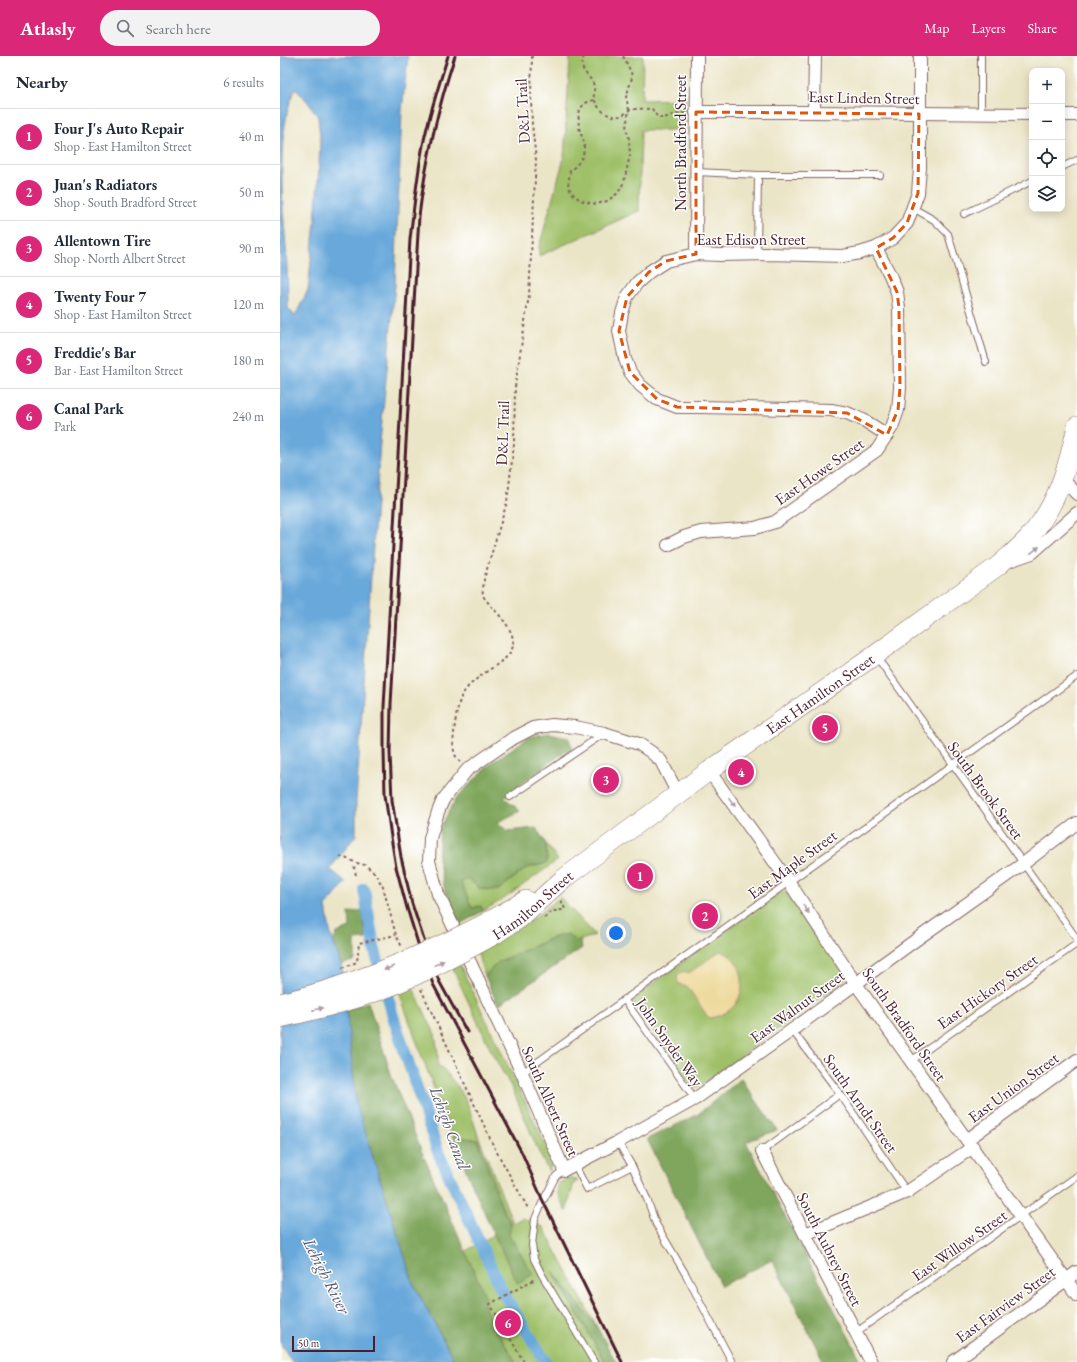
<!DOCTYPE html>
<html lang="en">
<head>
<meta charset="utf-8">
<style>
	body { margin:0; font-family:"EB Garamond",serif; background:#f2f2f3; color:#1f2937 }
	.controls { position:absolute; right:12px; top:12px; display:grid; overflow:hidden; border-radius:8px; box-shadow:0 2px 10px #0003 }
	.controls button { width:36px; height:36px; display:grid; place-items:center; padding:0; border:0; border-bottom:1px solid #e0e1e3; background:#fff; color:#1f2937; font:20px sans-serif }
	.scale { position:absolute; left:12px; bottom:10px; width:83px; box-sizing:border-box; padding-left:4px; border:2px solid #4a1f2b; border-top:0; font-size:11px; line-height:14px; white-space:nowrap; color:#4a1f2b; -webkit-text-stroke:3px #fff; paint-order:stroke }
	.you { position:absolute; left:336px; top:877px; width:14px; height:14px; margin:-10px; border:3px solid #fff; border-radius:50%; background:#1a73e8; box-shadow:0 0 0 6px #1a73e833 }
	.badge { display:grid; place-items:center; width:26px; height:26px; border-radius:50%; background:#db2777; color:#fff; font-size:13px; font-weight:700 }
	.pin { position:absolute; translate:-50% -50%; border:2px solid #fff; box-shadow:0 1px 4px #0006 }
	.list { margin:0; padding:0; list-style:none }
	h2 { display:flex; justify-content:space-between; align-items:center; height:52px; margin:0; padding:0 16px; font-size:17px }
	h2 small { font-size:13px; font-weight:400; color:#747a83 }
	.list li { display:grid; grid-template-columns:26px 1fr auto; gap:12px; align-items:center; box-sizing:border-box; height:56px; padding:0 16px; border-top:1px solid #e0e1e3 }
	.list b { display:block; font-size:15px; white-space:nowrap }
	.list p { margin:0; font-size:13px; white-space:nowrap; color:#747a83 }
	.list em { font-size:13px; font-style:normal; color:#747a83 }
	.icon { flex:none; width:22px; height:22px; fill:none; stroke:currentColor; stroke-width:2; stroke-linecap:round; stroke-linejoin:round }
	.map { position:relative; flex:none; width:797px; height:1306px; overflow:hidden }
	header { display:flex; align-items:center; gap:24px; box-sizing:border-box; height:56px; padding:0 20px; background:#db2777; color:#fff }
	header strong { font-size:19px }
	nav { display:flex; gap:22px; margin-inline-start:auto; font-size:14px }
	.search { width:280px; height:36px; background:#f2f2f3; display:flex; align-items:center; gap:10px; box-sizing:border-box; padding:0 14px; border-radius:22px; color:#747a83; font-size:15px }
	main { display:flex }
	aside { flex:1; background:#fff }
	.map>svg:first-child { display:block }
	.green { fill:#9fc068; stroke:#74704a }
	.forest { fill:#7fa65c; stroke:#646244 }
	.sand { fill:#eeda9e; stroke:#9c7c64 }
	.water { fill:#67a8da; stroke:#586482; fill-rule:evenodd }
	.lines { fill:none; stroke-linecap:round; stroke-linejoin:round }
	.canal { stroke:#67a8da; stroke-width:12 }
	.lane-casing { stroke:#826462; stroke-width:8 }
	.street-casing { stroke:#826462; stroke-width:14 }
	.primary-casing { stroke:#826462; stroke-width:20 }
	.path { stroke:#826462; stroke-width:2; stroke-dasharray:3 3; stroke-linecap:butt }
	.lane { stroke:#fff; stroke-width:6 }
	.street { stroke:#fff; stroke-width:12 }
	.primary { stroke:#fff; stroke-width:19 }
	.rail { stroke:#4a1f2b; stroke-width:3 }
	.primary-bridge-casing { stroke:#826462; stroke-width:20; stroke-linecap:butt }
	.primary-bridge { stroke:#fff; stroke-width:19 }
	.oneway { fill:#ae9aa0 }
	.marked { fill:none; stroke:#e0560e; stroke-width:3; stroke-dasharray:8 5; stroke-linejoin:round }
	.labels { text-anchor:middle; stroke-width:3; stroke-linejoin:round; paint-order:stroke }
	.street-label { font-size:16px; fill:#4a1f2b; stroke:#fff }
	.water-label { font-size:17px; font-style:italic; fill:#565671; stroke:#fff }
</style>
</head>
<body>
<header>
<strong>Atlasly</strong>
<div class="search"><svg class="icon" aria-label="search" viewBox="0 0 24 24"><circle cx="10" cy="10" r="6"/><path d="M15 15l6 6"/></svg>Search here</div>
<nav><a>Map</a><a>Layers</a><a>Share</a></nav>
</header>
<main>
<aside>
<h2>Nearby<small>6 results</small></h2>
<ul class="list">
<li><span class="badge">1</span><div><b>Four J's Auto Repair</b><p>Shop · East Hamilton Street</p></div><em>40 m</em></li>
<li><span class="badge">2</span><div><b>Juan's Radiators</b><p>Shop · South Bradford Street</p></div><em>50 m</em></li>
<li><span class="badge">3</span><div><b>Allentown Tire</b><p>Shop · North Albert Street</p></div><em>90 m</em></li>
<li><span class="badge">4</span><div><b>Twenty Four 7</b><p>Shop · East Hamilton Street</p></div><em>120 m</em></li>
<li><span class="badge">5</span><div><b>Freddie's Bar</b><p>Bar · East Hamilton Street</p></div><em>180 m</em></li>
<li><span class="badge">6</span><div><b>Canal Park</b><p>Park</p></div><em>240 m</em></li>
</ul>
</aside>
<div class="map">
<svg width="797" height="1306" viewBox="0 0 797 1306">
	<rect width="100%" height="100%" fill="#fff"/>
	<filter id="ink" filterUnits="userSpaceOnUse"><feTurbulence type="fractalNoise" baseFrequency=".025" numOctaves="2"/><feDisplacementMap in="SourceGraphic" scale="8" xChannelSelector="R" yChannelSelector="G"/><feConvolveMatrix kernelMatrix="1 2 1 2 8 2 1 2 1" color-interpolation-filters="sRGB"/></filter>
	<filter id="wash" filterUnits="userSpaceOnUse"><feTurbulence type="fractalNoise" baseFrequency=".012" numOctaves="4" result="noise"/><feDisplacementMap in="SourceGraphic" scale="16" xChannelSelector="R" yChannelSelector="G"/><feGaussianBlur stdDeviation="0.9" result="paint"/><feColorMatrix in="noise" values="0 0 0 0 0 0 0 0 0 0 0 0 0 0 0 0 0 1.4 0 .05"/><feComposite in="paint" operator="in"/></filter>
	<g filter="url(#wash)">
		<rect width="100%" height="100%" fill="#ebe5c7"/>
		<g class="green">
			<polygon points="290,0 363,0 362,44 406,43 405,74 361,74 359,155 259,200 259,191 284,102"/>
			<polygon points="266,788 278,804 225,842 203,855 201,850 192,852 181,826 188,823 201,833 218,834 247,812 267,807"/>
			<polygon points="503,835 506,836 566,918 565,924 421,1029 415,1032 411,1030 354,949 353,942 500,836"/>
			<path d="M280,841L315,879L296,886L274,881L218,906L205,920C201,912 200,904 197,895L249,866Z"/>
			<polygon points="179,907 272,1102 269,1116 260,1099 232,1032 214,1001 172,911"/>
			<polygon points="131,928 155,978 158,997 158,1011 162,1011 178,1031 187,1046 198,1079 233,1167 243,1162 263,1171 318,1273 275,1219 325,1306 175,1306 133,1227 231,1168 221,1149 198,1084 172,1080 141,998 118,933"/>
			<polygon points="291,1121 298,1125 294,1127 286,1156 277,1136 279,1127"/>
		</g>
		<g class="forest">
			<polygon points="268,677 289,681 292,692 284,696 224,741 240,755 218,766 227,775 256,772 266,788 267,807 247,812 218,834 201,833 188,823 181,826 192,852 201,850 203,855 180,868 167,843 158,803 160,773 168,757 176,742 211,707 249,681"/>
			<polygon points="82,854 86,883 75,884 75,904 61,909 53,886 57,877 70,872 69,857"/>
			<polygon points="288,878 296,886 300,884 302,892 218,949 205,920 218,906 274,881"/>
			<polygon points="88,946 112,1021 144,1101 206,1242 204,1249 211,1266 236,1306 175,1306 133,1227 76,1047 66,953"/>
			<polygon points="461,1023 497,1074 466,1086 582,1306 544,1306 492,1204 441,1230 367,1083 417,1059"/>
			<path d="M172,1080L198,1084L221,1149L231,1169L229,1179L253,1218L238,1228C214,1180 192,1130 172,1080Z"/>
			<polygon points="273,1215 318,1273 336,1306 325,1306"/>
		</g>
		<path class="sand" d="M440,895C465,902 469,937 451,953C445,958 438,960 431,962L428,961L407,930H403L398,927L397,920C400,916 404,914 409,917Z"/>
		<path class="water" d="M0,0H128L122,54L115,229L100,386L76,745V779L50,813L66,826L46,850L50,875L62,912L76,1047L133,1227L175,1306H12L0,1286ZM15,32L28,46L38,61L40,81L39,112L35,165L28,234L15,260L8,252C8,219 6,187 3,154C1,114 0,68 15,32Z"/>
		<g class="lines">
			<polyline class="canal" points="84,833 94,891 113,960 158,1096 223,1237 266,1306"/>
		</g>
	</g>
	<g filter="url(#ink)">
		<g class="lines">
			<g class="lane-casing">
				<g id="lane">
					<polyline points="701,58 701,0"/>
					<polyline points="782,111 797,104"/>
					<polyline points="416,116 478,119 600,119"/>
					<polyline points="633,152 654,164 668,178 706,306"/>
					<polyline points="684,158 752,125"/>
					<polyline points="477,198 478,119"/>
					<polyline points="596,600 797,883"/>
					<polyline points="230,741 323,678"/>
					<polyline points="344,943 415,1043"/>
					<polyline points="512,974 560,1038 627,1136"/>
					<polyline points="631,1005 795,889 797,886"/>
					<polyline points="242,1017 797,620"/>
					<polyline points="482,1095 560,1038"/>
					<polyline points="295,1109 307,1133 352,1110 338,1086"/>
					<polyline points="352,1110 367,1143 376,1168 406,1219 452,1306"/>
					<polyline points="284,1114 276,1120 263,1145 255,1163 252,1189 254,1203 262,1219 314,1306"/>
					<polyline points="575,1277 797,1120"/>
				</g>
			</g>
			<g class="street-casing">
				<g id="street">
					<polyline points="416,56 534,56 752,58"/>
					<polyline points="534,56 535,0"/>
					<polyline points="782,59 797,59"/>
					<polyline points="416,198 417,0"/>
					<polyline points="607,379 585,365 567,357 551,354 421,351 397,351 377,343 360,329 350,316 345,303 339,275 342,257 347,241 357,227 369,216 386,205 416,198 440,199 490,198 563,200 580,197 596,192 613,182 627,167 638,137 640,112 640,0"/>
					<polyline points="783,424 797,438"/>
					<polyline points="388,489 404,481 421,476 475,472 495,466 597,394 612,371 618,354 620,332 619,252 617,236 610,219 596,192"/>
					<polyline points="729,505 752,497 797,457"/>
					<polyline points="429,715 509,826 576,928 797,1239"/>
					<polyline points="398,738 381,705 371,696 359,688 324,677 295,671 272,669 253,672 232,683 187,714 163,744 158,756 150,782 149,805 158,838 242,1017 284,1114 338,1086 415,1043 512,974 633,886 743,808 797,767"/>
					<polyline points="687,1084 797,1004"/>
					<polyline points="482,1095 591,1306"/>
					<polyline points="525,1178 627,1136 693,1091"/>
					<polyline points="673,1306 797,1216"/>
				</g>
			</g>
			<g class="primary-casing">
				<g id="primary">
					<polyline points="208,866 246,844"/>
					<path id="s1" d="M214,879L240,862L283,823L429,715L595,599L719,509C729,500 739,492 748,482C777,451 788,410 797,370"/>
				</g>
			</g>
			<g class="path">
				<path d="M304,0C298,15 307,16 313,27C316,33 312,40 315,45C319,55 332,64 343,59C345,58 347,55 350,54C356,52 365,53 372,53L378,62C388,63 395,56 405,57"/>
				<path d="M314,44C297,47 297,62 300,76C302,81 305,86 304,91C304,102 298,108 290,115L288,130L292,137L300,144L310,147L317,148L327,145L338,137L344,126L350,99L349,83L346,72L349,54L346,41L352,22L351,16L343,0"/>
				<path d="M180,706C172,698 173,688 174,677C175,666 177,652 181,641C187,628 203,618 215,610C221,605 229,601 232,593C238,578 221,561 212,551C209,547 204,543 203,539C202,534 204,528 204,523L227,446L229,430L234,388L235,331L249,239L256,104L252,68L251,39L252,0"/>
				<polyline points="60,800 77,807 85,809 95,817 103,831 116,879 122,891"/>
				<polyline points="76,819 74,812 77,807"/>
				<polyline points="264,862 273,855 283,854 285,853 281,844"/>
				<polyline points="62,912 77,906 79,887 116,879"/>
				<polyline points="141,933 214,1091 249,1154"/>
				<polyline points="244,1306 210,1248 255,1223"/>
			</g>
			<use href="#lane" class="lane"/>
			<use href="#street" class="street"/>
			<use href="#primary" class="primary"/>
			<g class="rail">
				<path d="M168,0C159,29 149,59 143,89C137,120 134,151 130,183L104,651V694L105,739L111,781L116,811L127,852L141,897L153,928L242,1097L263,1145L342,1306"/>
				<path d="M175,0C157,54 146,104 139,160L111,648L110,697L112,744L121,801L132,848L152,908L159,925L187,976"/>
			</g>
			<g class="primary-bridge-casing">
				<g id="primary-bridge">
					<path d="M0,947C73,930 142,900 208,866"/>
					<path d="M0,962C37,954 74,945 109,931C145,916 180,898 214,879"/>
				</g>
			</g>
			<use href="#primary-bridge" class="primary-bridge"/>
		</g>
		<defs><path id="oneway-solid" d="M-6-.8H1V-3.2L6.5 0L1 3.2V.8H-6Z"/></defs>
		<g class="oneway">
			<use href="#oneway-solid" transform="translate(755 494) rotate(-37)"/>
			<use href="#oneway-solid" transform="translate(452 746) rotate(54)"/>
			<use href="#oneway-solid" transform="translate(526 853) rotate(56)"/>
			<use href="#oneway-solid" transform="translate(159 907) rotate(-26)"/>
			<use href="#oneway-solid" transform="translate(109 912) rotate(157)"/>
			<use href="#oneway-solid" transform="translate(38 953) rotate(-13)"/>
		</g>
	</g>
	<path class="marked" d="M416,56L639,58L638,137L627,167L613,182L596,192L617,236L619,252L620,332L618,354L607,379L567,357L397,351L377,343L350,316L339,275L347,241L369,216L386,205L416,198Z"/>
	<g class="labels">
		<g class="street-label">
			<text transform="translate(584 41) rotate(1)" y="6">East Linden Street</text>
			<text transform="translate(242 55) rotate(-93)" y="6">D&amp;L Trail</text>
			<text transform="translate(400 87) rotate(-90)" y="6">North Bradford Street</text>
			<text x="471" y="189">East Edison Street</text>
			<text transform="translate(222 377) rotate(-88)" y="6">D&amp;L Trail</text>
			<text transform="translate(539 415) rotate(-35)" y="6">East Howe Street</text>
			<text dy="6" stroke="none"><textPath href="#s1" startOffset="406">East Hamilton Street</textPath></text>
			<text transform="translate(706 734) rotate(54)" y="6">South Brook Street</text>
			<text transform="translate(512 808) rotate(-36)" y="6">East Maple Street</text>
			<text dy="6" stroke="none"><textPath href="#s1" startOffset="49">Hamilton Street</textPath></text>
			<text transform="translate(707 935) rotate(-35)" y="6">East Hickory Street</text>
			<text transform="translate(517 950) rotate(-36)" y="6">East Walnut Street</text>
			<text transform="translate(625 968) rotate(55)" y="6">South Bradford Street</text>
			<text transform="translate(390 986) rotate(55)" y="6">John Snyder Way</text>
			<text transform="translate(733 1031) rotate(-36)" y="6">East Union Street</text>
			<text transform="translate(271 1045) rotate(66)" y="6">South Albert Street</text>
			<text transform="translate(581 1047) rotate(55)" y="6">South Arndt Street</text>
			<text transform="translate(679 1189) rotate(-35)" y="6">East Willow Street</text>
			<text transform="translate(550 1193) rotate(63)" y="6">South Aubrey Street</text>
			<text transform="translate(725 1248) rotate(-36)" y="6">East Fairview Street</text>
		</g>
		<g class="water-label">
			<text transform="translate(170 1072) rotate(70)" y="6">Lehigh Canal</text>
			<text transform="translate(47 1220) rotate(63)" y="6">Lehigh River</text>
		</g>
	</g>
</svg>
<div class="controls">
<button>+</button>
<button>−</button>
<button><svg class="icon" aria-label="locate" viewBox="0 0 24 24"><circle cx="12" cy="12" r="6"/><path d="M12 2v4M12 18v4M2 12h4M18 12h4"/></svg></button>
<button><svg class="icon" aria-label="layers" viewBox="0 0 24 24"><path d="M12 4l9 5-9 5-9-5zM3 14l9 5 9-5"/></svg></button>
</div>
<div class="scale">50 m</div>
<div class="you"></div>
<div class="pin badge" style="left:360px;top:820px">1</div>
<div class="pin badge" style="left:425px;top:860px">2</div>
<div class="pin badge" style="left:326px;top:724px">3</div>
<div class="pin badge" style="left:461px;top:716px">4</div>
<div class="pin badge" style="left:545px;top:672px">5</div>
<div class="pin badge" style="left:228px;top:1267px">6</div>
</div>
</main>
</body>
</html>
